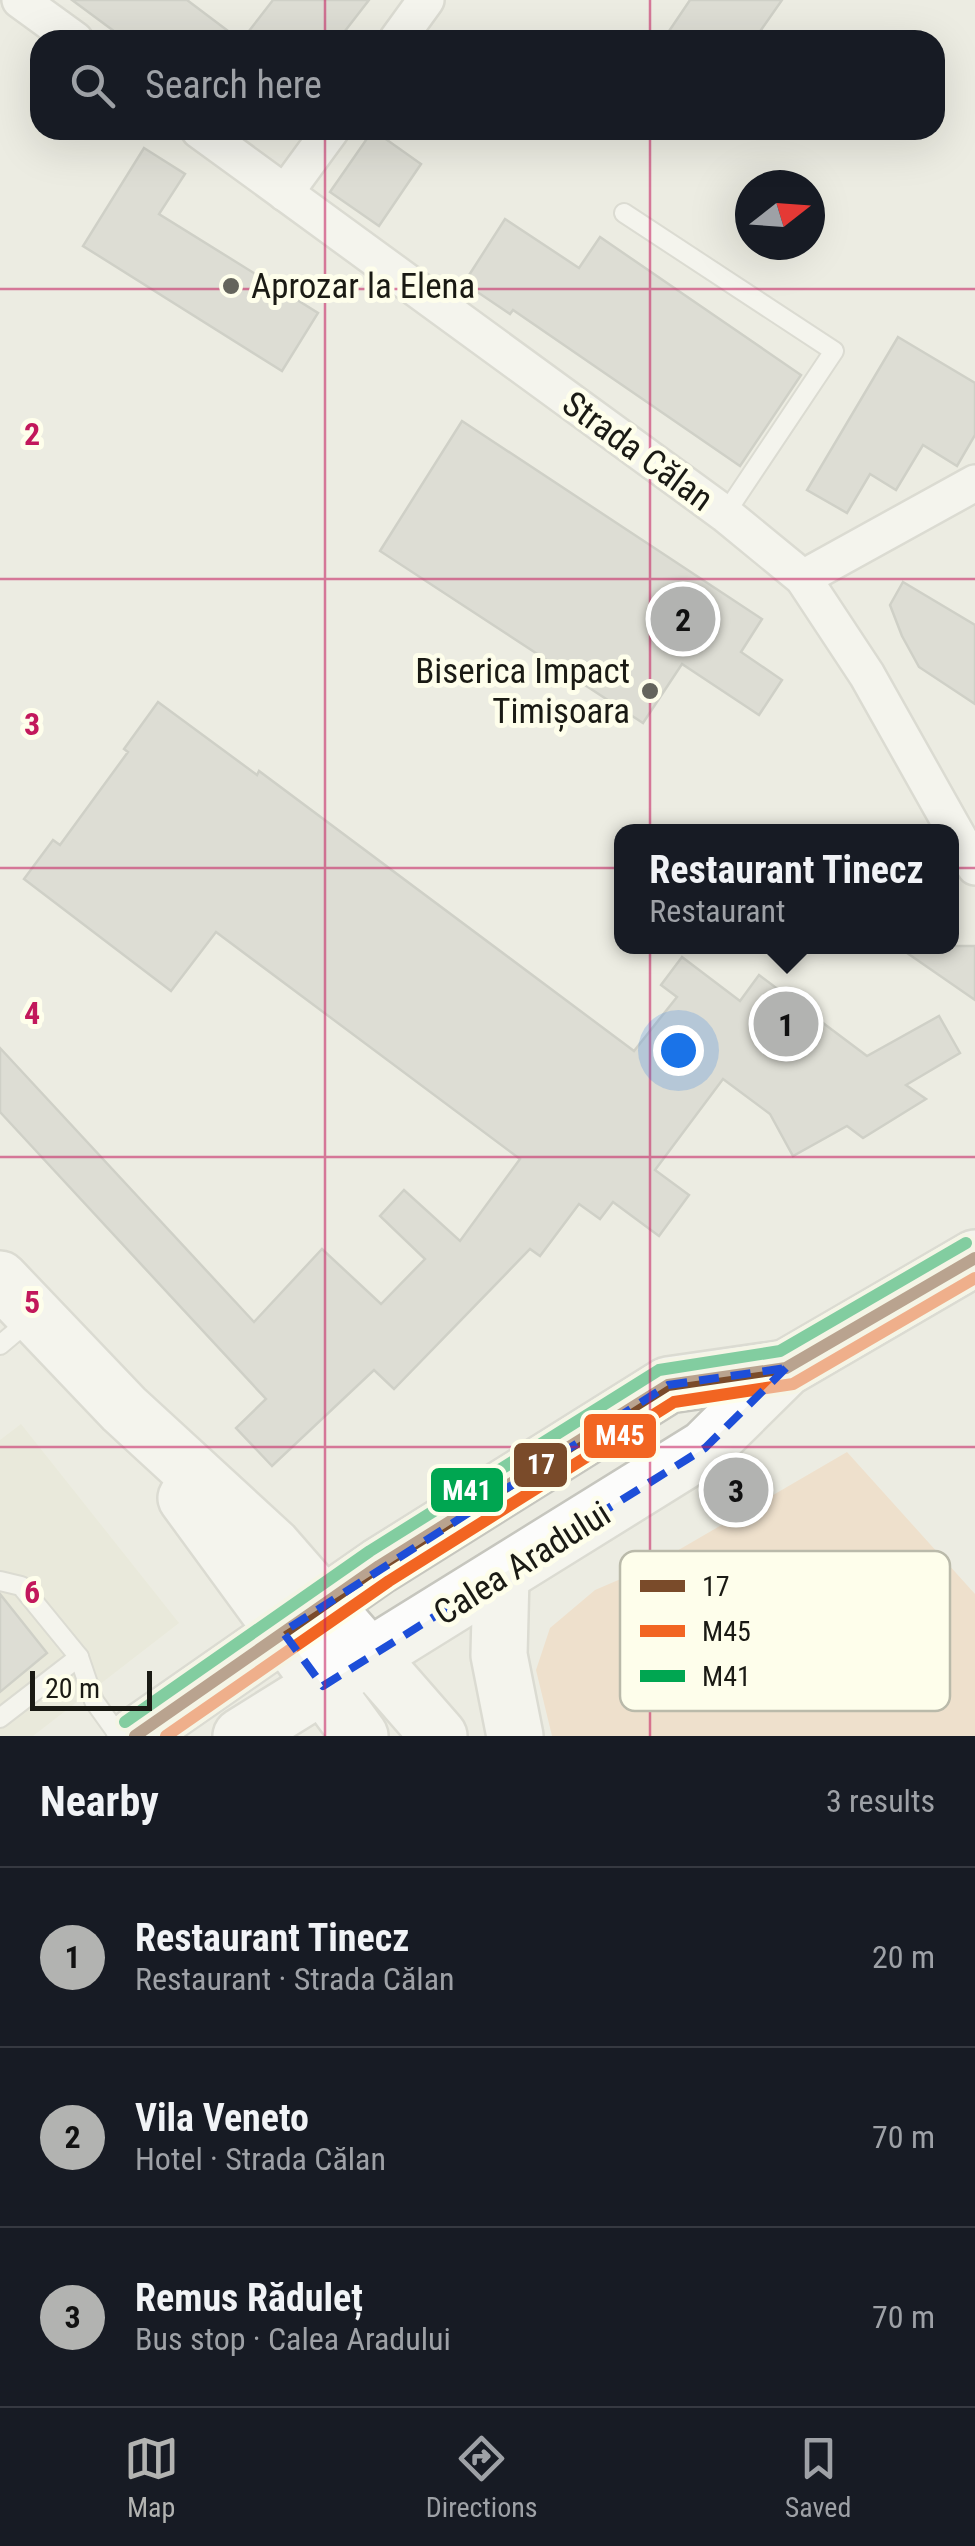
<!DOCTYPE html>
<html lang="en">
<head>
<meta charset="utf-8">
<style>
	body { margin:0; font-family:"Roboto Condensed",sans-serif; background:#20242c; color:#f1f3f6 }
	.compass { position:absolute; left:735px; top:170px; width:90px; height:90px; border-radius:50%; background:#171b24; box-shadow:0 10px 40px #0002; rotate:73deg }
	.scale { position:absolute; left:30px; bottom:25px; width:122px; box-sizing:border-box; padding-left:10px; border:5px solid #1a1a14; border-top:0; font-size:28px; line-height:35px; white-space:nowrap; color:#1a1a14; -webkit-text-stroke:8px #fefeeb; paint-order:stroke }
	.you { position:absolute; left:678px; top:1050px; width:35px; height:35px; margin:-25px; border:8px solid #fff; border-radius:50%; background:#1a73e8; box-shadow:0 0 0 15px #1a73e833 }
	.badge { display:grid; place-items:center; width:65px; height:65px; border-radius:50%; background:#b2b3b1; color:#111; font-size:32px; font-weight:700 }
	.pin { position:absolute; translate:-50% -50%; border:5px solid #fff; box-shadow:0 2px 10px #0006 }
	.popup { position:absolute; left:614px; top:824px; width:345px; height:130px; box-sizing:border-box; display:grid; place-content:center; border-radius:20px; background:#171b24; filter:drop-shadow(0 2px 8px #0005); font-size:32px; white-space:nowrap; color:#9ea1a6 }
	.popup b { font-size:38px; color:#f1f3f6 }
	.popup::after { content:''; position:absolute; left:50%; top:100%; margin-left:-20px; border:20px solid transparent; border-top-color:#171b24 }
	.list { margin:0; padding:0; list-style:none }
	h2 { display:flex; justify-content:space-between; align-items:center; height:130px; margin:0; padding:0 40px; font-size:42px }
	h2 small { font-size:32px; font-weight:400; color:#9ea1a6 }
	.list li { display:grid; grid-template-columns:65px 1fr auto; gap:30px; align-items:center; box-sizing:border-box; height:180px; padding:0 40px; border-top:2px solid #363941 }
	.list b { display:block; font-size:38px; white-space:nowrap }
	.list p { margin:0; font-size:32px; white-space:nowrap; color:#9ea1a6 }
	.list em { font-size:32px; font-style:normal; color:#9ea1a6 }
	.icon { flex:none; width:55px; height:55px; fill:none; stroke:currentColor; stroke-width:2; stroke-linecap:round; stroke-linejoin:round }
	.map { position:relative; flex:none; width:975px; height:1736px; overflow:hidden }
	.search { position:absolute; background:#171b24; box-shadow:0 10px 40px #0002; left:30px; right:30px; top:30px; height:110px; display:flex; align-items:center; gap:25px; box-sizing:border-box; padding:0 35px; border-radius:30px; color:#9ea1a6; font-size:38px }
	.sheet { height:670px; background:#171b24 }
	nav { display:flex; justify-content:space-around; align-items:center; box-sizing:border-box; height:140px; border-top:2px solid #363941; background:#171b24; font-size:28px; color:#9ea1a6 }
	nav a { display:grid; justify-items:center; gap:5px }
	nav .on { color:#b2b3b1 }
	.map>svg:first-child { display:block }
	.built { fill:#e5e5d2 }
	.green { fill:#f0d0b2 }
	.building { fill:#c9cbc4; stroke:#acada6; stroke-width:2.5 }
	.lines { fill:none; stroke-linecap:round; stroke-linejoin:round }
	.service-casing { stroke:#c6c6be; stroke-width:22 }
	.minor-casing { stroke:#c6c6be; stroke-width:40 }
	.primary-casing { stroke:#c6c6be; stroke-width:60 }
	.service { stroke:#fcfcfb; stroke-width:18 }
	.minor { stroke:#fcfcfb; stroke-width:35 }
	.primary { stroke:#fcfcfb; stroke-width:55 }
	.bus-1-casing { stroke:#fefeeb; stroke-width:20 }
	.bus-2-casing { stroke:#fefeeb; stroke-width:20 }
	.bus-3-casing { stroke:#fefeeb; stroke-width:20 }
	.bus-1 { stroke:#7a4b2a; stroke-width:12 }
	.bus-2 { stroke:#f26522; stroke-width:12 }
	.bus-3 { stroke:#00a651; stroke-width:12 }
	.marked { fill:none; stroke:#1d4ed8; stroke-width:8; stroke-dasharray:20 12; stroke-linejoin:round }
	.grid { fill:none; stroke:#c2185b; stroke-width:2.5; stroke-opacity:0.55 }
	.poi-dot { fill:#64645c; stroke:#fefeeb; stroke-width:4 }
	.labels { text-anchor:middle; stroke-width:10; stroke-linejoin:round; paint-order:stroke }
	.poi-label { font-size:35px; fill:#1a1a14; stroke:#fefeeb; text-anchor:start }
	.street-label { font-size:35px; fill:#1a1a14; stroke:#fefeeb }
	.key { fill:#fefeeb; stroke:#babaaa; stroke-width:2.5 }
	.key-label { font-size:28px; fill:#1a1a14 }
	.grid-label { font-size:32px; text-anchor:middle; font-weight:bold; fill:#c2185b; stroke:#fefeeb; stroke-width:10; stroke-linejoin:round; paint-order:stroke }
	.line-badge { stroke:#fefeeb; stroke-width:4 }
	.badge-label { font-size:28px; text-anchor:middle; font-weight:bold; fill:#fff }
</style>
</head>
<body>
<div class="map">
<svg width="975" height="1736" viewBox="0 0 975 1736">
	<rect width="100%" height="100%" fill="#ecece2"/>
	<polygon class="built" points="21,1424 179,1623 33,1736 0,1736 0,1440"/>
	<polygon class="green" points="847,1452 975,1594 975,1736 552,1736 536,1670 550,1628 595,1590 651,1566"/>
	<g class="building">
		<polygon points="72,0 187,0 240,40 126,40"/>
		<polygon points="273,0 369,0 338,40 242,40"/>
		<polygon points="690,0 782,0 754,40 663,40"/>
		<polygon points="373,130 421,164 379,226 330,192"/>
		<polygon points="144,148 185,174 159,214 318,313 282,371 83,246"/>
		<polygon points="505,219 579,268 600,237 801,375 740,466 513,310 510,314 464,283"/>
		<polygon points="898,337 975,383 975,435 957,466 923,445 896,490 870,474 847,513 807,490"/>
		<polygon points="462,421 762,619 741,652 782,680 759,715 682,664 643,723 380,551"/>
		<polygon points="903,582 975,625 975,704 919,667 902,636 890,605"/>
		<polygon points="158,702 257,775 259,771 634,1051 677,997 661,985 682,957 740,1001 759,975 867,1056 939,1016 960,1053 906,1085 926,1099 863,1138 847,1126 793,1156 770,1114 723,1079 655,1170 689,1195 659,1236 613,1202 600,1219 579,1204 540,1256 530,1249 394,1389 374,1370 272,1466 236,1428 266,1399 0,1112 0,1048 254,1322 322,1249 381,1304 425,1259 380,1216 404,1190 460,1241 520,1159 216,932 171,991 24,879 53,840 60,845 128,752 124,749"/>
		<polygon points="897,946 975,946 975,1000"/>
		<polygon points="0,1594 47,1653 0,1692"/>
	</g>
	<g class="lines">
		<g class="service-casing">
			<g id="service">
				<polyline points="624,213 834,351 725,514"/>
				<polyline points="0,1345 31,1319"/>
				<polyline points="0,1581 21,1586 79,1657 94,1701 119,1736"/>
				<polyline points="0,1718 79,1657"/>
			</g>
		</g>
		<g class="minor-casing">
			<g id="minor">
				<polyline points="20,0 75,40"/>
				<polyline points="397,40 426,0"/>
				<polyline points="199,130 725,514 803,578 867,675 975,867"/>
				<polyline points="285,193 331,130"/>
				<polyline points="803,578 975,483"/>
			</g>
		</g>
		<g class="primary-casing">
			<g id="primary">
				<polyline points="0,1279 124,1409 273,1546 439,1736"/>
				<polyline points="186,1498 360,1736"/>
				<polyline points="501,1576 499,1655 515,1736"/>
				<polyline points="135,1736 379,1566 668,1385 786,1368"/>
				<polyline points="241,1736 705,1448 786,1368 975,1258"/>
			</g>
		</g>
		<use href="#service" class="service"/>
		<use href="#minor" class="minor"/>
		<use href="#primary" class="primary"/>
		<g class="bus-1-casing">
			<polyline id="bus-1" points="135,1736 379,1566 668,1385 786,1368 975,1258"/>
		</g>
		<g class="bus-2-casing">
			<polyline id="bus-2" points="166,1736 389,1581 674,1402 793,1384 975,1278"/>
		</g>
		<g class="bus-3-casing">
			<polyline id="bus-3" points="125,1722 370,1551 659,1370 780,1351 966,1243"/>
		</g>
		<use href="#bus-1" class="bus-1"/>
		<use href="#bus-2" class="bus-2"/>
		<use href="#bus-3" class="bus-3"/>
	</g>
	<path d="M0 0H975V1736H0ZM786,1368L705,1448L323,1686L283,1632L668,1385Z" fill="#ecece2" fill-opacity=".55" fill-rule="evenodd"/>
	<path class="marked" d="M786,1368L705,1448L323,1686L283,1632L668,1385Z"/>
	<path class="grid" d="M325,0V40M650,0V40M325,130V1736M650,130V1736M0,289H975M0,579H975M0,868H975M0,1157H975M0,1447H975"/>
	<g class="poi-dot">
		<circle cx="231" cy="286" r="10"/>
		<circle cx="650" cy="691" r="10"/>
	</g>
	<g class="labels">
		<g class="poi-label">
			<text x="251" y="298">Aprozar la Elena</text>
			<text x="630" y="683" text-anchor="end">Biserica Impact<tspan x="630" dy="40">Timișoara</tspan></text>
		</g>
		<g class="street-label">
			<text transform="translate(638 451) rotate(36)" y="12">Strada Călan</text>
			<text transform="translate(522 1563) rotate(-32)" y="12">Calea Aradului</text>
		</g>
	</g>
	<rect x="620" y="1551" width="330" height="160" rx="15" class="key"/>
	<rect x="640" y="1580" width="45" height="12" fill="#7a4b2a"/>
	<rect x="640" y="1625" width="45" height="12" fill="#f26522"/>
	<rect x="640" y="1670" width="45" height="12" fill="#00a651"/>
	<g class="key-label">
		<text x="702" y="1596">17</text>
		<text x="702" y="1641">M45</text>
		<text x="702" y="1686">M41</text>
	</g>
	<g class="grid-label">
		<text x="32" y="445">2</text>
		<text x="32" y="735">3</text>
		<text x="32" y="1024">4</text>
		<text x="32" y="1313">5</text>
		<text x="32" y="1603">6</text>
	</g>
	<g class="line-badge">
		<rect x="582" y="1412" width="76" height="48" rx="10" fill="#f26522"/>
		<rect x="512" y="1441" width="57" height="48" rx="10" fill="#7a4b2a"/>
		<rect x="429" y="1466" width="76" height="48" rx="10" fill="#00a651"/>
	</g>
	<g class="badge-label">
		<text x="620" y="1445">M45</text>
		<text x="541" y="1474">17</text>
		<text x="467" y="1500">M41</text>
	</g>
</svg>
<svg class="compass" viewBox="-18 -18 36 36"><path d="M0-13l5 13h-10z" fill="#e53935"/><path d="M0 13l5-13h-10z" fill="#9ea1a6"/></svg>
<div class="scale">20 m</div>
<div class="you"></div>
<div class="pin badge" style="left:786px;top:1024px">1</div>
<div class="popup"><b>Restaurant Tinecz</b>Restaurant</div>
<div class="pin badge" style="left:683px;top:619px">2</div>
<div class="pin badge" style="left:736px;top:1490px">3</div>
<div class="search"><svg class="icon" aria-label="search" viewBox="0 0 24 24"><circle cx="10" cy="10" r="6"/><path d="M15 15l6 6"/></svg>Search here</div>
</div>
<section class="sheet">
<h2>Nearby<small>3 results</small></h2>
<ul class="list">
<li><span class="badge">1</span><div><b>Restaurant Tinecz</b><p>Restaurant · Strada Călan</p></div><em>20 m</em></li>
<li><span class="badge">2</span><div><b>Vila Veneto</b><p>Hotel · Strada Călan</p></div><em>70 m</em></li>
<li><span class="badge">3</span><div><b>Remus Răduleț</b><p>Bus stop · Calea Aradului</p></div><em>70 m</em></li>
</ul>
</section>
<nav>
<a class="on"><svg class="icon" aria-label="map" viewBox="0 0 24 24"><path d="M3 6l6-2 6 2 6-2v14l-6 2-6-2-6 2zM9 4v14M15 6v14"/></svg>Map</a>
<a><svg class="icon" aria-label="directions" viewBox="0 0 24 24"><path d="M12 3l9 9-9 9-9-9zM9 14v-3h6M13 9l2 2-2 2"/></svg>Directions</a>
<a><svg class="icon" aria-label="saved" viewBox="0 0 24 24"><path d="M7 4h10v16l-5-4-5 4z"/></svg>Saved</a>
</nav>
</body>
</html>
